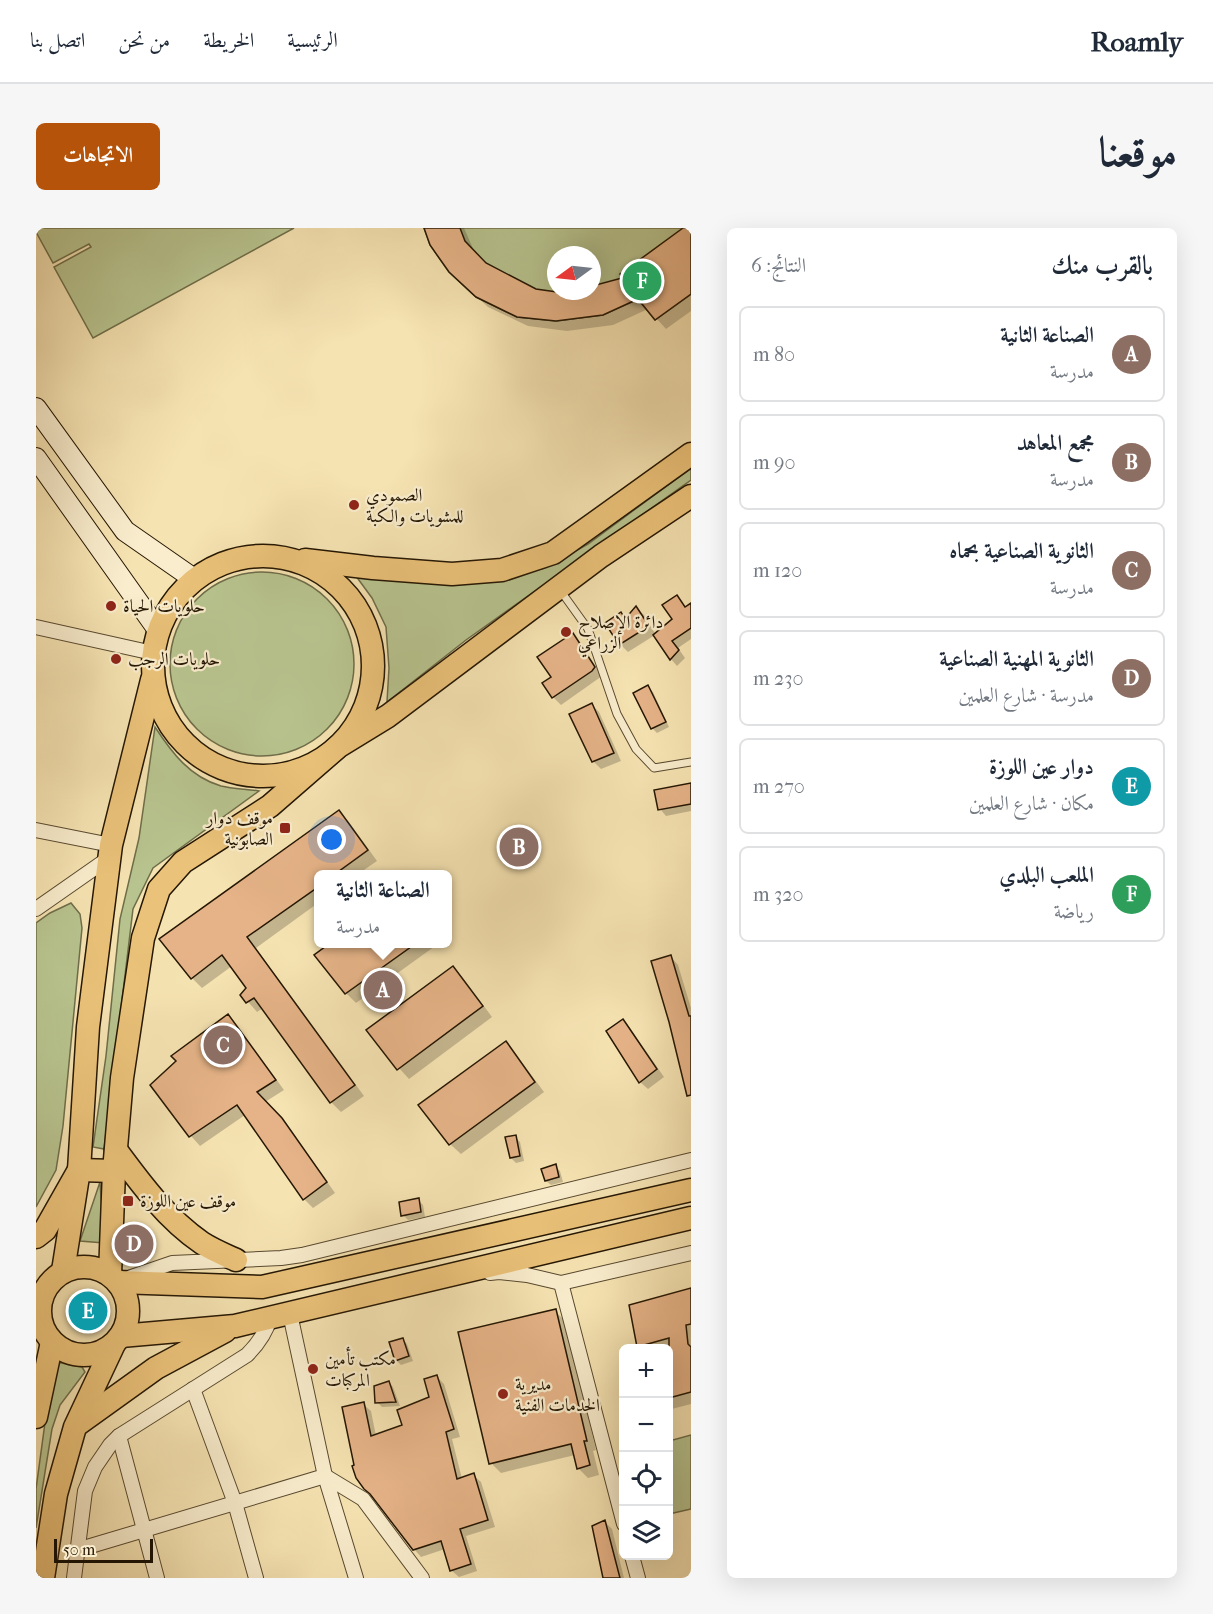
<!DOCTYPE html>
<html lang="ar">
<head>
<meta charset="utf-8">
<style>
	body { margin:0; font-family:"IM FELL French Canon",Amiri,serif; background:#f6f6f7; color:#1f2937; direction:rtl }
	.controls { position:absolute; right:18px; bottom:18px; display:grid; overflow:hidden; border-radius:9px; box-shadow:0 6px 24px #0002 }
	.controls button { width:54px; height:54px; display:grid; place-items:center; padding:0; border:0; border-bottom:2px solid #e0e1e3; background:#fff; color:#1f2937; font:30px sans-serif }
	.compass { position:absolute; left:511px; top:18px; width:54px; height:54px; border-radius:50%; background:#fff; box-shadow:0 6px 24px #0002; rotate:255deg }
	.scale { position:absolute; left:18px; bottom:15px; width:99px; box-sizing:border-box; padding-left:6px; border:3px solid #241603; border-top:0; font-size:16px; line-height:21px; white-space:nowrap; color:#241603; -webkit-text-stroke:4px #f9edcd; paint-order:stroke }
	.you { position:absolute; left:296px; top:612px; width:21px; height:21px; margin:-15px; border:4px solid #fff; border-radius:50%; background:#1a73e8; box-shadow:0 0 0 9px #1a73e833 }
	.badge { display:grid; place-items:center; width:39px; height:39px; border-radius:50%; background:#b45309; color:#fff; font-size:20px; font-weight:700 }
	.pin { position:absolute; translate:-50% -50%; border:3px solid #fff; box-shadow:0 2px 6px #0006 }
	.popup { position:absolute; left:278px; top:642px; width:138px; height:78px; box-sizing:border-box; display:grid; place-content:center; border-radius:9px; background:#fff; filter:drop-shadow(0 2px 4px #0005); font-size:20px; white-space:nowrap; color:#747a83 }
	.popup b { font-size:22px; color:#1f2937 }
	.popup::after { content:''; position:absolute; left:50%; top:100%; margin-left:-12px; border:12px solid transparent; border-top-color:#fff }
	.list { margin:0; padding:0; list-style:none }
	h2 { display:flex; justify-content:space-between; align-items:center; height:78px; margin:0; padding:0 24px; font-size:26px }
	h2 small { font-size:20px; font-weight:400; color:#747a83 }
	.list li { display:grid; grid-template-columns:39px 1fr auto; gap:18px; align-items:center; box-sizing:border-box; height:96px; margin:0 12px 12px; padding:0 12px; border:2px solid #e0e1e3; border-radius:9px }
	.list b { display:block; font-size:22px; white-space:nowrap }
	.list p { margin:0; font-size:20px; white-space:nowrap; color:#747a83 }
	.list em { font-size:20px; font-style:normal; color:#747a83 }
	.icon { flex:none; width:33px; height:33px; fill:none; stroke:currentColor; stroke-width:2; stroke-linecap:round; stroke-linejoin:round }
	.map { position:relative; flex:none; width:655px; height:1350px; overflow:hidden; direction:ltr; border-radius:9px }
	header { display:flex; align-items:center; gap:36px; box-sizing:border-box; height:84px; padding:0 30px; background:#fff; border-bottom:2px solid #e0e1e3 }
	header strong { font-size:28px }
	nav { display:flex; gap:33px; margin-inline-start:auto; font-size:21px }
	.intro { display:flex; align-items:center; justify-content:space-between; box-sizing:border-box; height:144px; padding:0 36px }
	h1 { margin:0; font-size:42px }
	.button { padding:15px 27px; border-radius:9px; background:#b45309; color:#fff; font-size:21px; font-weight:700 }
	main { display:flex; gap:36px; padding:0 36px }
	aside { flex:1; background:#fff; border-radius:9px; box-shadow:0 6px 24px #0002 }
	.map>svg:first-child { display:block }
	.green { fill:#b8c48f; stroke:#6e6d49; stroke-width:1.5; fill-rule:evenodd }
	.shadow { fill:#0003 }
	.building { fill:#e5b387; stroke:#241603; stroke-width:1.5 }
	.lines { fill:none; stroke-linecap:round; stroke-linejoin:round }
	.lane-casing { stroke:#58492f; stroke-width:9 }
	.street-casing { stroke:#58492f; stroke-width:16 }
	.secondary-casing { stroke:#241603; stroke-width:22 }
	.primary-casing { stroke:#241603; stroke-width:25 }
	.lane { stroke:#f9edcd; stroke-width:7 }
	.street { stroke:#f9edcd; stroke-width:14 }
	.secondary { stroke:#f9edcd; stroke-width:20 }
	.primary { stroke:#ebc279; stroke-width:22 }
	.poi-dot { fill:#8f2418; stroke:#f9edcd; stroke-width:2 }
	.labels { text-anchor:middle; stroke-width:4.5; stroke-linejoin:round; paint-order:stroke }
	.poi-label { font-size:18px; fill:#241603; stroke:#f9edcd; text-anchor:start }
</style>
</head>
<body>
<header>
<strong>Roamly</strong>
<nav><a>الرئيسية</a><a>الخريطة</a><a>من نحن</a><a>اتصل بنا</a></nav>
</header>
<div class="intro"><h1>موقعنا</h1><a class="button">الاتجاهات</a></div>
<main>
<aside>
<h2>بالقرب منك<small>النتائج: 6</small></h2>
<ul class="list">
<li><span class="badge" style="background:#8d6e63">A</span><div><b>الصناعة الثانية</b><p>مدرسة</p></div><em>80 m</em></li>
<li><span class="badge" style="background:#8d6e63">B</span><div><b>مجمع المعاهد</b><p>مدرسة</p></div><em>90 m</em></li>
<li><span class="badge" style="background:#8d6e63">C</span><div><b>الثانوية الصناعية بحماه</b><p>مدرسة</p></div><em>120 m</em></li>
<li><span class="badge" style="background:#8d6e63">D</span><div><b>الثانوية المهنية الصناعية</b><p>مدرسة · شارع العلمين</p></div><em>230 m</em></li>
<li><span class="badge" style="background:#0f9aa8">E</span><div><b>دوار عين اللوزة</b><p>مكان · شارع العلمين</p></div><em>270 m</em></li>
<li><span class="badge" style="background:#2e9e5b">F</span><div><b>الملعب البلدي</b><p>رياضة</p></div><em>320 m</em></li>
</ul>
</aside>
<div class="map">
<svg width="655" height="1350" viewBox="0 0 655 1350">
	<rect width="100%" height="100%" fill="#f6e3b2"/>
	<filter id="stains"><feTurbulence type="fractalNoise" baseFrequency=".00333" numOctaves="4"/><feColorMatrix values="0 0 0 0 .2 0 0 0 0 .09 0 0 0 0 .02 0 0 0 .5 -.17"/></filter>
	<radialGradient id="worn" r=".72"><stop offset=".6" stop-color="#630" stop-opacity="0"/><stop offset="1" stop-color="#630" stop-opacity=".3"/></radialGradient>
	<g class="green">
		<polygon points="0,0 258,0 57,110 18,39 55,19 53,16 17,35 0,4"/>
		<path d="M388,0H655V66L619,92L602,71L567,87L520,93L481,89L440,69L413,44L394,17ZM520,27H556V63H520Z"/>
		<polygon points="655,240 655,252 430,412 351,474 353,440 350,399 336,370 317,344 475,348 509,340 552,316"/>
		<circle cx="226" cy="436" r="92"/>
		<path d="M119,499C136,525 154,549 185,558C197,561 211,561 223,563L117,640L97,681L68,921L57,919L70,828L84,691L103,610Z"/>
		<polygon points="35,675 44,686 46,700 27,898 20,942 0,979 0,695 14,685"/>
		<polygon points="64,954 68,1015 44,1013"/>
		<polygon points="20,1134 46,1139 49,1144 24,1177 16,1201 0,1300 0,1261 17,1136"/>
		<polygon points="655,1207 655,1281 633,1286 633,1213"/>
	</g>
	<g class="shadow">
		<polygon points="389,0 428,0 439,25 450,37 500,63 521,65 556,63 556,59 588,51 649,0 655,0 655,83 630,101 612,81 577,97 531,103 492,98 452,79 425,54"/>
		<polygon points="640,369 650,380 655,377 655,411 642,420 649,430 641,438 635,431 619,407 592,424 584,416 571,395 585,386 591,392 601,380 608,387 620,407 638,392"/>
		<polygon points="536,407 544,414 566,448 525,477 517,469 508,456 517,450"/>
		<polygon points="612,459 617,464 633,499 621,505 616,500"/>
		<polygon points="556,477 563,484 585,533 565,541 557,533"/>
		<polygon points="655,556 655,583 630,588 624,581"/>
		<polygon points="303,584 313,594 341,633 322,646 282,646 282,675 220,720 328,868 305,884 295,874 227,780 221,784 206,767 212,760 196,738 166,760 156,750"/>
		<polygon points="296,716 402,716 320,775 310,765 280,727"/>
		<polygon points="635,729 642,737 655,780 655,860"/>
		<polygon points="417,740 427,750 456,789 373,851 363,840"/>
		<polygon points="192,788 201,797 248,862 229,874 255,902 299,965 277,980 268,971 209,887 164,918 155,908 116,857"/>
		<polygon points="587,793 594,800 628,849 612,861 604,854"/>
		<polygon points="469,815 479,825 508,864 425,926 414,916"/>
		<polygon points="479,909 484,914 488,933 480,935 475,930"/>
		<polygon points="519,938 524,943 527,954 515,957 510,953"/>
		<polygon points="382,972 387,977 389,989 372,992 367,987"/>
		<polygon points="655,1062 655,1176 632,1182 632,1120 602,1120 594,1078"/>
		<polygon points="519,1083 529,1093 560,1222 557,1223 563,1247 552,1250 542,1240 539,1227 465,1245 455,1235"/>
		<polygon points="366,1111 371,1116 377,1133 365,1137 360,1132"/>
		<polygon points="401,1149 408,1156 424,1209 416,1211 426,1251 437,1247 445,1254 459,1299 430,1308 441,1343 423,1349 415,1342 409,1321 385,1329 378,1321 320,1238 327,1176 335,1183 340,1208 368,1198 395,1170"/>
		<polygon points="353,1154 357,1159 364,1178 346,1179 341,1174"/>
		<polygon points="569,1294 576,1301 588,1350 569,1350"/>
	</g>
	<g class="building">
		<polygon points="388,0 424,0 429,13 450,35 500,61 521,64 556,63 556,58 586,50 584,46 647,0 655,0 655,66 619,92 602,71 567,87 520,93 481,89 440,69 413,44 394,17"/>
		<polygon points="641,367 649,379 655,375 655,400 636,413 643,422 634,432 617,407 636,391 626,377"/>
		<polygon points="600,378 613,398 583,417 569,395 585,384 589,391"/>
		<polygon points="537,405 559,439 556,443 516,470 506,455 515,449 501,429"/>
		<polygon points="612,457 630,494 615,501 597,465"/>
		<polygon points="556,475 578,525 556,534 533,486"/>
		<polygon points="655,555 655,576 622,582 618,562"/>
		<polygon points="303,582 332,622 299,646 282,646 282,659 211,709 319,857 294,875 218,770 210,775 204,767 210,760 186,727 155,751 123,711"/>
		<polygon points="293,716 379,716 309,766 278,727"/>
		<polygon points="635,727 653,788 655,788 655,867 651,868 633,794 615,733"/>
		<polygon points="417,738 447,778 361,842 330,802"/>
		<polygon points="192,786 240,852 221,864 246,890 291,954 267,972 201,877 153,909 114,857 140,833 135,828"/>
		<polygon points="587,791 621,841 603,855 570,803"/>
		<polygon points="470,813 499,854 413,917 382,877"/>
		<polygon points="480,907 484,928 474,930 469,909"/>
		<polygon points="520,936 523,949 509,953 505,941"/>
		<polygon points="383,970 385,984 365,988 363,974"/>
		<polygon points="655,1060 655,1096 650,1097 652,1116 655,1119 655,1164 633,1170 633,1110 601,1119 593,1077"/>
		<polygon points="520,1081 551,1213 548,1213 554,1237 541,1241 535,1216 453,1236 422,1104"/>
		<polygon points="367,1110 373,1128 359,1133 353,1114"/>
		<polygon points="401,1147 418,1201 410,1204 421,1251 438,1245 452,1292 424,1301 435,1336 414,1343 405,1313 377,1322 334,1266 328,1261 320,1250 316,1238 318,1237 306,1179 328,1174 335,1208 366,1197 361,1182 393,1169 388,1151"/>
		<polygon points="353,1153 360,1174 339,1175 338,1158"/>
		<polygon points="569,1292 584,1350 567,1350 556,1298"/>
	</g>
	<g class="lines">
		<g class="lane-casing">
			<polyline id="lane" points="524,362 552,401 581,486 600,521 618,540 655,534"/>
		</g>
		<g class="street-casing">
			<g id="street">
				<polyline points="0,399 117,425"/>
				<polyline points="0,602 75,617"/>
				<polyline points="0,681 73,630"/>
				<polyline points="454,1045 463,1044 491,1047 525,1055 655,1025"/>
				<polyline points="95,1049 136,1035 245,1030 266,1027 655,932"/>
				<polyline points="525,1055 588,1296"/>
				<polyline points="254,1086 289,1248 320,1350"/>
				<polyline points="157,1161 199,1275 220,1350"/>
				<polyline points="83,1208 121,1350"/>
				<polyline points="41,1322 289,1248 327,1271 386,1350"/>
				<polyline points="596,1328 602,1350"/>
				<path d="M38,1350L49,1263L59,1239L74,1217L83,1208L211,1127C222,1116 230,1105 234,1090"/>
			</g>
		</g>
		<g class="secondary-casing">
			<g id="secondary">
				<polyline points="0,180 89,303 158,351"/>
				<polyline points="0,230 122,402"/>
			</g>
		</g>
		<g class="primary-casing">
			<g id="primary">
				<circle cx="227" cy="438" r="110"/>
				<polyline points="269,332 337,340 416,346 466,342 517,325 655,226"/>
				<path d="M80,922C105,956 131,991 166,1015C177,1022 189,1027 200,1032"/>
				<polyline points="0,1009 9,1002 43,942 78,943"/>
				<circle cx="48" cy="1083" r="44"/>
				<polyline points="27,1043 43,942 52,799 75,617 116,452"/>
				<polyline points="74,1047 78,943 86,850 107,710 123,661 147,634 234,578 303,518 352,488 565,328 655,268"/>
				<polyline points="82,1054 226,1059 655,962"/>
				<polyline points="85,1108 199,1098 655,990"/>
				<polyline points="0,1189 16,1114"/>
				<polyline points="42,1196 120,1140 189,1103"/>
				<polyline points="7,1350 20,1266 39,1199 78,1116"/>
			</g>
		</g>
		<use href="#lane" class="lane"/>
		<use href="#street" class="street"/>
		<use href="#secondary" class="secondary"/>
		<use href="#primary" class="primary"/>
	</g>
	<g class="poi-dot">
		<circle cx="318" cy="277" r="6"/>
		<circle cx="75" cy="378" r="6"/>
		<circle cx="530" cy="404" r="6"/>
		<circle cx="80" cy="431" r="6"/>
		<rect x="243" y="594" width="12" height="12" rx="3"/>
		<rect x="86" y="967" width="12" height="12" rx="3"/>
		<circle cx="277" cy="1141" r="6"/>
		<circle cx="467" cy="1166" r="6"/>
	</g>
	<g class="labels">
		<g class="poi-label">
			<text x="330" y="273">الصمودي<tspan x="330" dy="21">للمشويات والكبة</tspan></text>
			<text x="87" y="384">حلويات الحياة</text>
			<text x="542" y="400">دائرة الإصلاح<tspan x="542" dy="21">الزراعي</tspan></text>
			<text x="92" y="437">حلويات الرجب</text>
			<text x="237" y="596" text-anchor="end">موقف دوار<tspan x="237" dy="21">الصابونية</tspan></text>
			<text x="104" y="979">موقف عين اللوزة</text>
			<text x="289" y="1137">مكتب تأمين<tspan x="289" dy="21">المركبات</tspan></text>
			<text x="479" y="1162">مديرية<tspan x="479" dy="21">الخدمات الفنية</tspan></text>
		</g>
	</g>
	<rect width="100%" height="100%" filter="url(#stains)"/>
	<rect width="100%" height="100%" fill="url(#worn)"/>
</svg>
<div class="controls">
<button>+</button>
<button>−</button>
<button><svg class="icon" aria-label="locate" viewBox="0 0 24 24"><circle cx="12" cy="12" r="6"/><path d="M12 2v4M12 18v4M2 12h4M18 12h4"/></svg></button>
<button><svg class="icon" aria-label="layers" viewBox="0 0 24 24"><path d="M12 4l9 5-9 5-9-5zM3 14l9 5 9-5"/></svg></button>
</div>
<svg class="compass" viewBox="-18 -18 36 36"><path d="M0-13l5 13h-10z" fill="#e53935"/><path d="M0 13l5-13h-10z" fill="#747a83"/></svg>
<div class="scale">50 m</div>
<div class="you"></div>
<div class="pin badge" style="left:347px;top:762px;background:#8d6e63">A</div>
<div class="popup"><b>الصناعة الثانية</b>مدرسة</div>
<div class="pin badge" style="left:483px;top:619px;background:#8d6e63">B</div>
<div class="pin badge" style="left:187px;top:817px;background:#8d6e63">C</div>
<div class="pin badge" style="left:98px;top:1016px;background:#8d6e63">D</div>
<div class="pin badge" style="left:52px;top:1083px;background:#0f9aa8">E</div>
<div class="pin badge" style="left:606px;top:53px;background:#2e9e5b">F</div>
</div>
</main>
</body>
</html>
